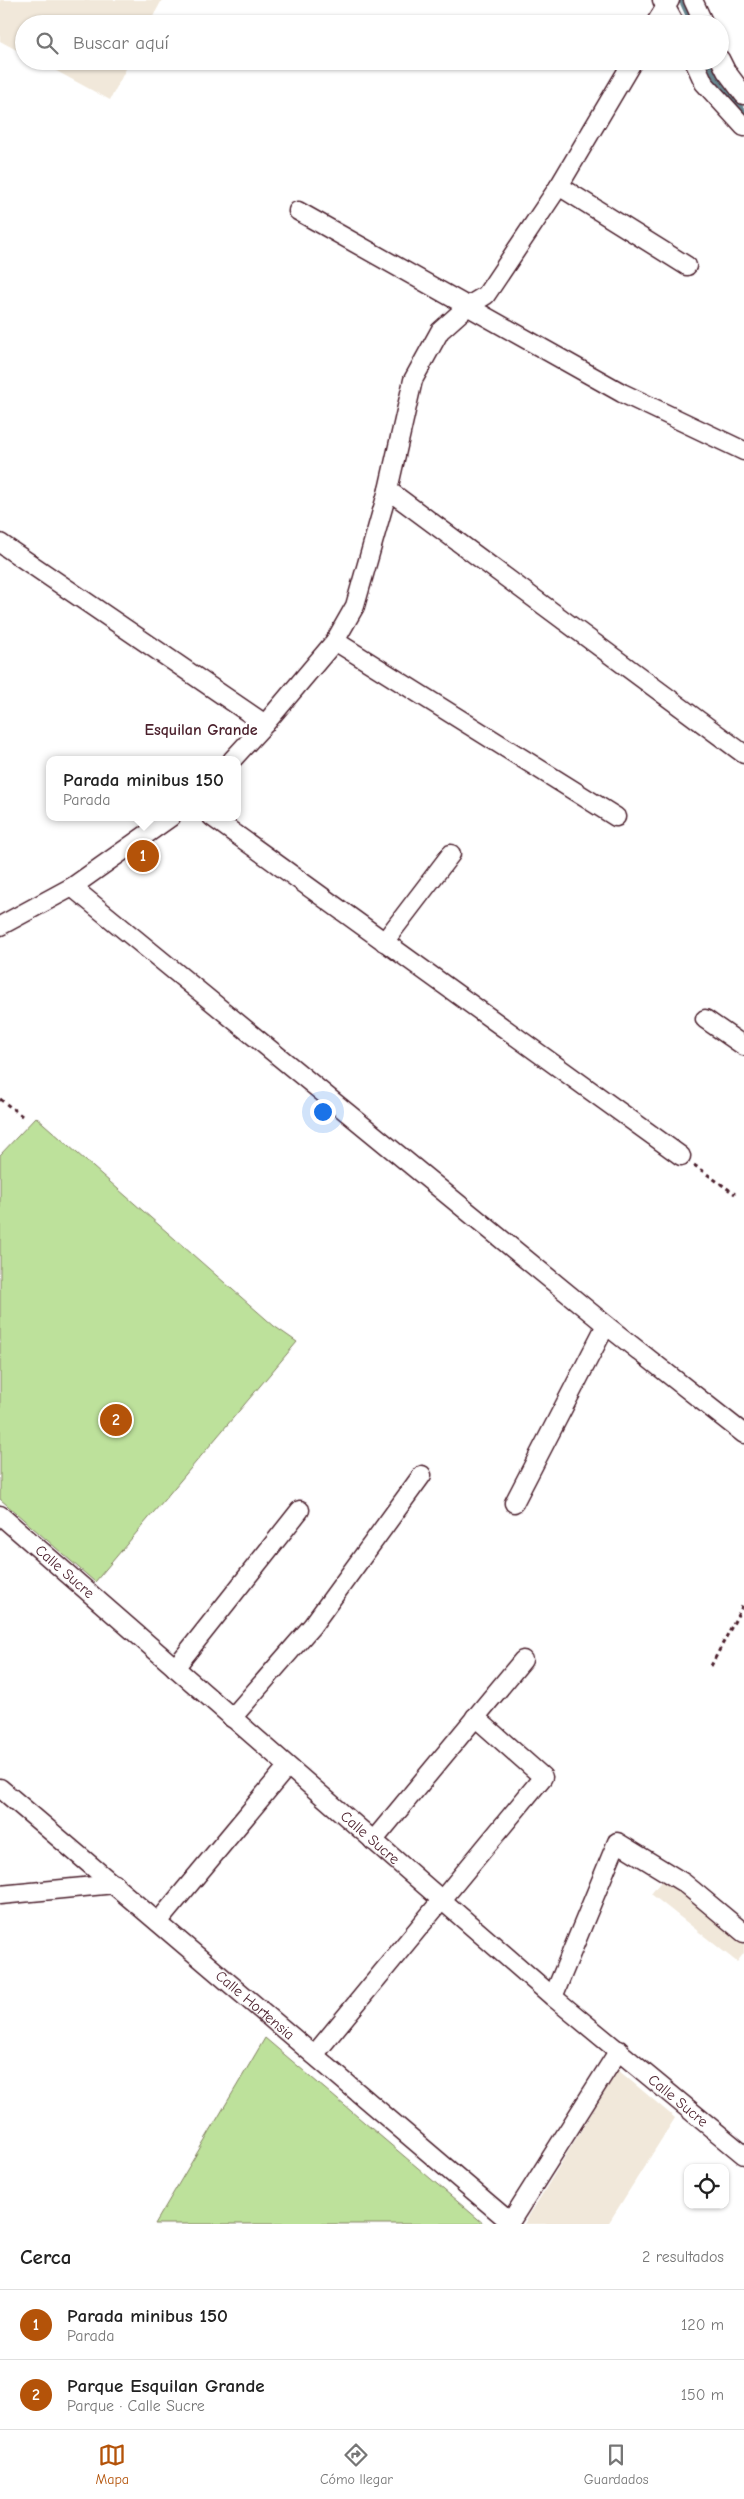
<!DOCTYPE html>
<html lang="es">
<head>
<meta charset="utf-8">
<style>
	body { margin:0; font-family:"Comic Neue",sans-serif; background:#f6f6f6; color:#222 }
	.controls { position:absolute; right:15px; bottom:15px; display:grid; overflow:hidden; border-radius:10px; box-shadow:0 1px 4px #0004 }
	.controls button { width:45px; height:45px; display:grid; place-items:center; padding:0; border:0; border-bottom:1px solid #e0e0e0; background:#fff; color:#222; font:25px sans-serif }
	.you { position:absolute; left:322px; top:1111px; width:18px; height:18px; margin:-12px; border:4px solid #fff; border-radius:50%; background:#1a73e8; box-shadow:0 0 0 8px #1a73e833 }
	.badge { display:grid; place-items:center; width:32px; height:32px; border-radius:50%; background:#b45309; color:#fff; font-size:16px; font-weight:700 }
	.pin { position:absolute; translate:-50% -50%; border:2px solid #fff; box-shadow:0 1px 5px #0006 }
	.popup { position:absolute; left:46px; top:756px; width:195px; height:65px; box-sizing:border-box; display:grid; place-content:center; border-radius:10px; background:#fff; filter:drop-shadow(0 1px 4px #0005); font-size:16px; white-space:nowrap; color:#767676 }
	.popup b { font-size:19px; color:#222 }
	.popup::after { content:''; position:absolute; left:50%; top:100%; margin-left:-10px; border:10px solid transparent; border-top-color:#fff }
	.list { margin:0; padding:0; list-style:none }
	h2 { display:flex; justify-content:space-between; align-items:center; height:65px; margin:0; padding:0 20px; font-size:21px }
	h2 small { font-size:16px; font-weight:400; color:#767676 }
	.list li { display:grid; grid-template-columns:32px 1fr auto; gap:15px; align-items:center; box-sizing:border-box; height:70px; padding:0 20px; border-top:1px solid #e0e0e0 }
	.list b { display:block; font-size:19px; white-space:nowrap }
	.list p { margin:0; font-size:16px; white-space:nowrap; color:#767676 }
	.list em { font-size:16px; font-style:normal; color:#767676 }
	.icon { flex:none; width:28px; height:28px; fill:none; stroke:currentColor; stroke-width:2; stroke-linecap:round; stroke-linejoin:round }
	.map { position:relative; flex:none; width:744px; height:2224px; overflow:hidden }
	.search { position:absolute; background:#fff; box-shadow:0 1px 4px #0004; left:15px; right:15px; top:15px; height:55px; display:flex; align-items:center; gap:12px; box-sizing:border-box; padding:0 18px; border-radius:28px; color:#767676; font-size:19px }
	.sheet { height:205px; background:#fff }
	nav { display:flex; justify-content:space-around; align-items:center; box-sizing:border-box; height:70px; border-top:1px solid #e0e0e0; background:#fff; font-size:14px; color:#767676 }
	nav a { display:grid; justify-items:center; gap:2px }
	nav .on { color:#b45309 }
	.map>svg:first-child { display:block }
	.built { fill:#f1e8da }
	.green { fill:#bde19b; stroke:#848063 }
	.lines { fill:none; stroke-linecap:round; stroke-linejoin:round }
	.stream { stroke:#678790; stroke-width:5 }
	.minor-casing { stroke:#4a1f2b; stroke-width:21 }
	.path { stroke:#4a1f2b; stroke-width:3; stroke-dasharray:4 4; stroke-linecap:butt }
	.minor { stroke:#fff; stroke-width:18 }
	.labels { text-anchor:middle; stroke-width:5; stroke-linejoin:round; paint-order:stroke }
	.street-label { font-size:15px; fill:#4a1f2b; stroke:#fff }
	.neighbourhood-label { font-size:16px; font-weight:bold; fill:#4a1f2b; stroke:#fff }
</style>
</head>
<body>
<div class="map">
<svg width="744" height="2224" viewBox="0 0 744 2224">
	<rect width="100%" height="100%" fill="#fff"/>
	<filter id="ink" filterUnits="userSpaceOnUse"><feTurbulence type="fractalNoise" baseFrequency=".02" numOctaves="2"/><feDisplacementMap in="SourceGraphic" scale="10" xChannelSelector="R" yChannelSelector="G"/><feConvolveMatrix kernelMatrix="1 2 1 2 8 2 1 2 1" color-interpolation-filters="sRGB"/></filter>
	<g filter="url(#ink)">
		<g class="built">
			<polygon points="0,0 162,0 149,24 24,24 24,54 0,41"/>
			<polygon points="38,61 130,61 110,100"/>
			<polygon points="663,1879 744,1944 744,1953 737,1962 651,1894"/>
			<polygon points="618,2070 675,2118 608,2224 524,2224"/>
		</g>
		<g class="green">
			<polygon points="36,1117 274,1326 297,1342 95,1582 0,1499 0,1155"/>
			<polygon points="265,2038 484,2224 155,2224"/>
		</g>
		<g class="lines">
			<g class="stream">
				<polyline points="681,0 692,24"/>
				<polyline points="708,61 715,77 744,111"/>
			</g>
			<g class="minor-casing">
				<g id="minor">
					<polyline points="662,0 675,24"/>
					<polyline points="693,0 704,24"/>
					<polyline points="655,24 670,0"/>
					<polyline points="720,59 726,71 744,95"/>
					<polyline points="694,61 704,83 744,127"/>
					<polyline points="559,186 687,266"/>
					<polyline points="298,211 622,393 744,451"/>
					<polyline points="388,490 744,754"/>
					<polyline points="0,543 265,724"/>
					<polyline points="335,641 616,817"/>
					<polyline points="232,760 265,724 335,641 355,606 388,490 413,380 440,331 468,306 486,295 559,186 633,61"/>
					<polyline points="212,817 681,1156"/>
					<polyline points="72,887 606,1325 744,1434"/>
					<polyline points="0,926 72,887 171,817"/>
					<polyline points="384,942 451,854"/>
					<polyline points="705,1019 744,1046"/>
					<polyline points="514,1503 606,1325"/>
					<path id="s1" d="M0,1515L553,1997L744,2155"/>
					<polyline points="175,1668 300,1510"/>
					<polyline points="232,1718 312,1626 422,1475"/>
					<path id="s2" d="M0,1788L510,2222"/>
					<polyline points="373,1841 523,1660"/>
					<polyline points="0,1895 115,1884"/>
					<polyline points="158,1922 287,1767"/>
					<polyline points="553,1997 617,1842 684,1883 744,1933"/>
					<polyline points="314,2055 543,1777 475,1717"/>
					<polyline points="509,2224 619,2050"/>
				</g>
			</g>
			<g class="path">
				<polyline points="0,1099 22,1116"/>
				<polyline points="694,1165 735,1194"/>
				<polyline points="711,1666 744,1603"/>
			</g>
			<use href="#minor" class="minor"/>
		</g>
	</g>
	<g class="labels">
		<g class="street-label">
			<text dy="5" stroke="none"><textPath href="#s1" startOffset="86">Calle Sucre</textPath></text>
			<text dy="5" stroke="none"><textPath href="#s1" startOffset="491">Calle Sucre</textPath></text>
			<text dy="5" stroke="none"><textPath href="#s2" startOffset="335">Calle Hortensia</textPath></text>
			<text dy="5" stroke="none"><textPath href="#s1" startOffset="896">Calle Sucre</textPath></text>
		</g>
		<g class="neighbourhood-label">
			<text x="201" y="735">Esquilan Grande</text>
		</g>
	</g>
</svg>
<div class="controls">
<button><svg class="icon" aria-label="locate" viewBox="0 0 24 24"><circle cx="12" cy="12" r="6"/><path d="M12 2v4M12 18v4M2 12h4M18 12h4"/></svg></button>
</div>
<div class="you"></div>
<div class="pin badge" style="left:143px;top:856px">1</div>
<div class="popup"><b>Parada minibus 150</b>Parada</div>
<div class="pin badge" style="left:116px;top:1420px">2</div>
<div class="search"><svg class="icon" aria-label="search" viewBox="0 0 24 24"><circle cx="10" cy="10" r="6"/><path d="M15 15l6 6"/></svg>Buscar aquí</div>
</div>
<section class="sheet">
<h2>Cerca<small>2 resultados</small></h2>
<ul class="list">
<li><span class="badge">1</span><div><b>Parada minibus 150</b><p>Parada</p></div><em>120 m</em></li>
<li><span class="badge">2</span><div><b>Parque Esquilan Grande</b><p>Parque · Calle Sucre</p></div><em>150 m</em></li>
</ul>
</section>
<nav>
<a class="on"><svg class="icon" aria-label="map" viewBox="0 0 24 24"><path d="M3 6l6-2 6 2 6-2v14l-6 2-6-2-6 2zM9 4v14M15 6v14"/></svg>Mapa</a>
<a><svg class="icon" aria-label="directions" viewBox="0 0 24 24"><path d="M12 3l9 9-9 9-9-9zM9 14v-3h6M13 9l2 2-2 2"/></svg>Cómo llegar</a>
<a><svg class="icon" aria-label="saved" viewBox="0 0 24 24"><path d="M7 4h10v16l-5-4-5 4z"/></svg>Guardados</a>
</nav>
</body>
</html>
